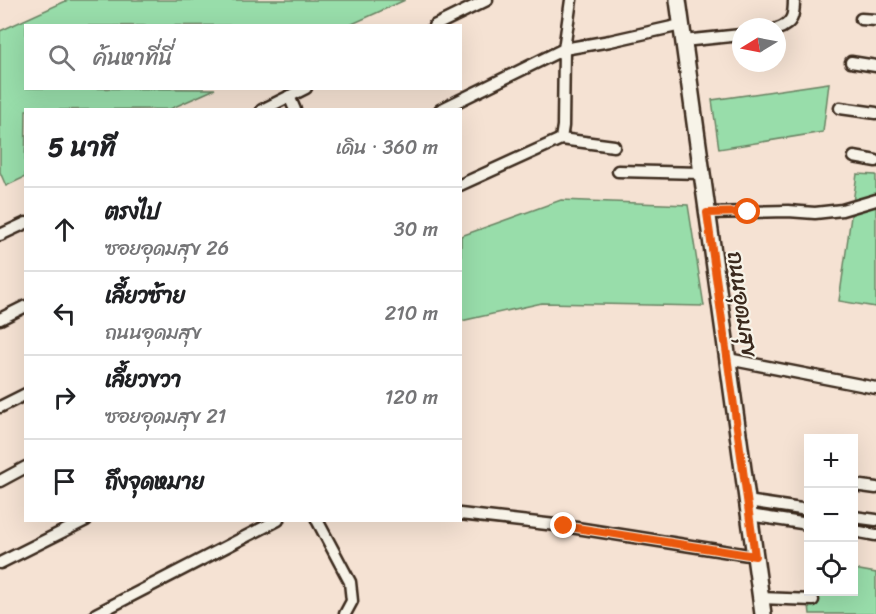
<!DOCTYPE html>
<html lang="th">
<head>
<meta charset="utf-8">
<style>
	body { margin:0; font-family:Sriracha,"Playpen Sans Thai",sans-serif; background:#f6f6f6; color:#202124 }
	.controls { position:absolute; right:18px; bottom:18px; display:grid; overflow:hidden; border-radius:0px; box-shadow:0 6px 24px #0002 }
	.controls button { width:54px; height:54px; display:grid; place-items:center; padding:0; border:0; border-bottom:2px solid #e0e0e0; background:#fff; color:#202124; font:30px sans-serif }
	.compass { position:absolute; left:732px; top:18px; width:54px; height:54px; border-radius:50%; background:#fff; box-shadow:0 6px 24px #0002; rotate:260deg }
	.stop { position:absolute; width:18px; height:18px; margin:-14px; border:4px solid #ea580c; border-radius:50%; background:#fff }
	.stop.end { background:#ea580c; border-color:#fff; box-shadow:0 2px 6px #0008 }
	.list { margin:0; padding:0; list-style:none }
	h2 { display:flex; justify-content:space-between; align-items:center; height:78px; margin:0; padding:0 24px; font-size:26px }
	h2 small { font-size:20px; font-weight:400; color:#757577 }
	.list li { display:grid; grid-template-columns:39px 1fr auto; gap:18px; align-items:center; box-sizing:border-box; height:84px; padding:0 24px; border-top:2px solid #e0e0e0 }
	.list b { display:block; font-size:22px; white-space:nowrap }
	.list p { margin:0; font-size:20px; white-space:nowrap; color:#757577 }
	.list em { font-size:20px; font-style:normal; color:#757577 }
	.icon { flex:none; width:33px; height:33px; fill:none; stroke:currentColor; stroke-width:2; stroke-linecap:round; stroke-linejoin:round }
	.map { position:relative; flex:none; width:876px; height:614px; overflow:hidden }
	.search { position:absolute; background:#fff; box-shadow:0 6px 24px #0002; left:24px; top:24px; width:438px; height:66px; display:flex; align-items:center; gap:15px; box-sizing:border-box; padding:0 21px; border-radius:0px; color:#757577; font-size:22px }
	.panel { position:absolute; background:#fff; box-shadow:0 6px 24px #0002; left:24px; top:108px; width:438px; height:414px; border-radius:0px }
	.map>svg:first-child { display:block }
	.green { fill:#98ddaa; stroke:#6a8464; stroke-width:1.5 }
	.lines { fill:none; stroke-linecap:round; stroke-linejoin:round }
	.street-casing { stroke:#3b2a1e; stroke-width:15 }
	.secondary-casing { stroke:#3b2a1e; stroke-width:20 }
	.street { stroke:#f7f3e8; stroke-width:10 }
	.secondary { stroke:#f7f3e8; stroke-width:15 }
	.route { stroke:#ea580c; stroke-width:8 }
	.labels { text-anchor:middle; stroke-width:4.5; stroke-linejoin:round; paint-order:stroke }
	.street-label { font-size:22px; fill:#3b2a1e; stroke:#f7f3e8 }
</style>
</head>
<body>
<div class="map">
<svg width="876" height="614" viewBox="0 0 876 614">
	<rect width="100%" height="100%" fill="#f5e2d3"/>
	<filter id="ink" filterUnits="userSpaceOnUse"><feTurbulence type="fractalNoise" baseFrequency=".0167" numOctaves="2"/><feDisplacementMap in="SourceGraphic" scale="12" xChannelSelector="R" yChannelSelector="G"/><feConvolveMatrix kernelMatrix="1 2 1 2 8 2 1 2 1" color-interpolation-filters="sRGB"/></filter>
	<g filter="url(#ink)">
		<g class="green">
			<polygon points="68,0 405,0 350,25 26,26 26,88 215,89 170,109 26,110 25,177 6,186 0,172 0,31"/>
			<polygon points="829,83 823,132 719,149 712,100"/>
			<polygon points="857,174 876,175 876,307 839,301"/>
			<polygon points="561,200 688,205 704,306 542,303 461,321 461,236"/>
			<polygon points="854,569 876,573 876,614 810,614 808,596 818,597 819,592 854,592"/>
		</g>
		<g class="lines">
			<g class="street-casing">
				<g id="street">
					<polyline points="861,19 876,20"/>
					<polyline points="434,26 487,0"/>
					<path d="M777,29C793,24 794,15 794,0"/>
					<polyline points="683,41 741,35"/>
					<polyline points="851,62 876,66"/>
					<polyline points="289,96 295,110"/>
					<polyline points="840,108 876,113"/>
					<polyline points="262,110 306,88"/>
					<polyline points="440,110 564,49 610,41 681,25"/>
					<polyline points="561,139 614,146"/>
					<polyline points="854,157 876,161"/>
					<polyline points="618,171 701,173"/>
					<polyline points="460,185 561,139 563,126 564,49 571,0"/>
					<polyline points="707,213 788,211 815,213 842,210 876,200"/>
					<polyline points="0,235 26,223"/>
					<polyline points="0,319 26,306"/>
					<polyline points="728,359 876,388"/>
					<polyline points="0,407 26,394"/>
					<polyline points="0,481 26,467"/>
					<polyline points="854,485 876,488"/>
					<polyline points="747,501 808,510"/>
					<polyline points="460,514 564,526 755,556"/>
					<polyline points="749,515 808,524"/>
					<polyline points="854,517 876,520"/>
					<polyline points="317,520 350,582 352,601 345,614"/>
					<polyline points="854,531 876,535"/>
					<polyline points="0,563 86,520"/>
					<polyline points="760,598 813,600"/>
					<polyline points="96,614 278,520"/>
				</g>
			</g>
			<g class="secondary-casing">
				<polyline id="secondary" points="678,0 763,614"/>
			</g>
			<use href="#street" class="street"/>
			<use href="#secondary" class="secondary"/>
		</g>
	</g>
	<g class="lines" filter="url(#ink)">
		<polyline class="route" points="564,526 755,556 707,213 748,212"/>
	</g>
	<g class="labels">
		<g class="street-label">
			<text transform="translate(743 304) rotate(82)" y="8">ถนนอุดมสุข</text>
		</g>
	</g>
</svg>
<div class="controls">
<button>+</button>
<button>−</button>
<button><svg class="icon" aria-label="locate" viewBox="0 0 24 24"><circle cx="12" cy="12" r="6"/><path d="M12 2v4M12 18v4M2 12h4M18 12h4"/></svg></button>
</div>
<svg class="compass" viewBox="-18 -18 36 36"><path d="M0-13l5 13h-10z" fill="#e53935"/><path d="M0 13l5-13h-10z" fill="#757577"/></svg>
<div class="stop" style="left:748px;top:212px"></div>
<div class="stop end" style="left:564px;top:526px"></div>
<div class="search"><svg class="icon" aria-label="search" viewBox="0 0 24 24"><circle cx="10" cy="10" r="6"/><path d="M15 15l6 6"/></svg>ค้นหาที่นี่</div>
<section class="panel">
<h2>5 นาที<small>เดิน · 360 m</small></h2>
<ul class="list">
<li><svg class="icon" aria-label="ahead" viewBox="0 0 24 24"><path d="M12 20V5M6 11l6-6 6 6"/></svg><div><b>ตรงไป</b><p>ซอยอุดมสุข 26</p></div><em>30 m</em></li>
<li><svg class="icon" aria-label="left" viewBox="0 0 24 24"><path d="M17 20v-9H6M10 6l-5 5 5 5"/></svg><div><b>เลี้ยวซ้าย</b><p>ถนนอุดมสุข</p></div><em>210 m</em></li>
<li><svg class="icon" aria-label="right" viewBox="0 0 24 24"><path d="M7 20v-9h11M14 6l5 5-5 5"/></svg><div><b>เลี้ยวขวา</b><p>ซอยอุดมสุข 21</p></div><em>120 m</em></li>
<li><svg class="icon" aria-label="arrive" viewBox="0 0 24 24"><path d="M6 21V4h12l-3 4 3 4H6"/></svg><div><b>ถึงจุดหมาย</b></div></li>
</ul>
</section>
</div>
</body>
</html>
